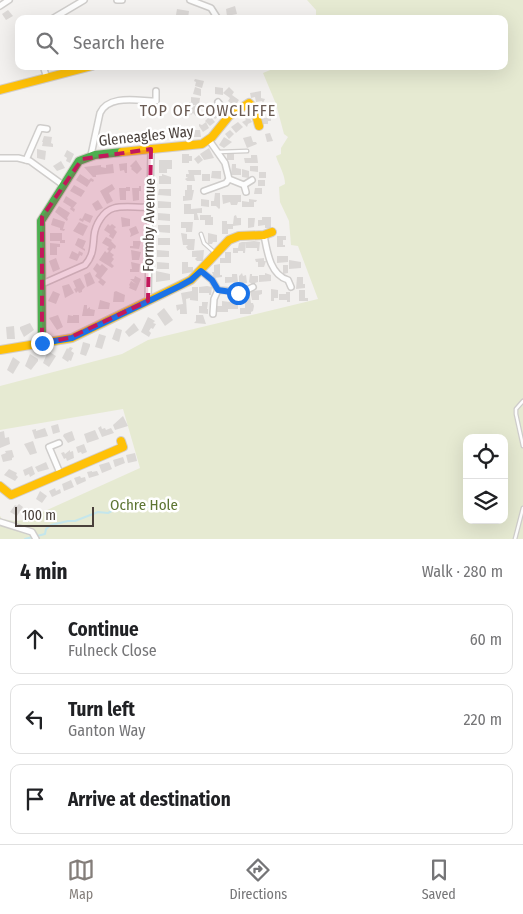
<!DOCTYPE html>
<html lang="en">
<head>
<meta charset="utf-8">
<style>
	body { margin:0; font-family:"Fira Sans Condensed",sans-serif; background:#f2f2f2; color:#202124 }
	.controls { position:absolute; right:15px; bottom:15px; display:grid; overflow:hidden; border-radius:10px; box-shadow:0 5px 20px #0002 }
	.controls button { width:45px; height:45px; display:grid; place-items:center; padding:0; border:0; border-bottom:1px solid #e0e0e0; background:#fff; color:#202124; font:25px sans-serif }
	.scale { position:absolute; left:15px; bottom:12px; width:79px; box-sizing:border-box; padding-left:5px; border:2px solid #49403b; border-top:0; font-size:14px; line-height:18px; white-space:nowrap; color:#49403b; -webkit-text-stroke:4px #fff; paint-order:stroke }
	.stop { position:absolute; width:15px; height:15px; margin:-11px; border:4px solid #1a73e8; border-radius:50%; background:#fff }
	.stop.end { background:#1a73e8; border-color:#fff; box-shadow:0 1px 5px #0008 }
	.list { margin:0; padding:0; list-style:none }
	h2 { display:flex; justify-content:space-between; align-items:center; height:65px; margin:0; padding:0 20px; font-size:21px }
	h2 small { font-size:16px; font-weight:400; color:#757577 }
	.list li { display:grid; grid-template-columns:32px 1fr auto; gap:15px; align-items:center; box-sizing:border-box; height:70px; margin:0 10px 10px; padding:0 10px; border:1px solid #e0e0e0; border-radius:10px }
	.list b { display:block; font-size:19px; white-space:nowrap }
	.list p { margin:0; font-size:16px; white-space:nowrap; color:#757577 }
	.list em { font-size:16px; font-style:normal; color:#757577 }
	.icon { flex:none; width:28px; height:28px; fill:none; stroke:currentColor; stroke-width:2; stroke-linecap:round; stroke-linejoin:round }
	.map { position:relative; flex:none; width:523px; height:539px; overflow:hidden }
	.search { position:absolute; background:#fff; box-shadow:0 5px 20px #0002; left:15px; right:15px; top:15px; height:55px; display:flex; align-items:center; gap:12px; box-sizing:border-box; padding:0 18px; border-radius:10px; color:#757577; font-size:19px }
	.sheet { height:305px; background:#fff }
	nav { display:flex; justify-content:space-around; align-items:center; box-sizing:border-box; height:70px; border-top:1px solid #e0e0e0; background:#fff; font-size:14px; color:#757577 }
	nav a { display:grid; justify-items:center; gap:2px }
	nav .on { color:#847e7a }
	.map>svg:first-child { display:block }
	.green { fill:#e6ead2; fill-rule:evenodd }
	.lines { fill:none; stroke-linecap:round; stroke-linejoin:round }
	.stream { stroke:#c4e6ec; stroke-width:2 }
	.building { fill:#dbd8d6 }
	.lane-casing { stroke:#cfcdcb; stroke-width:5 }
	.street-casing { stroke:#cfcdcb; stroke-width:8 }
	.fast-casing { stroke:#d3cdc7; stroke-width:10 }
	.slow-casing { stroke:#d3cdc7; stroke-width:10 }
	.lane { stroke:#fdfdfd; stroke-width:2.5 }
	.street { stroke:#fdfdfd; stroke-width:5 }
	.fast { stroke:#4caf50; stroke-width:8 }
	.slow { stroke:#ffc107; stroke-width:8 }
	.route { stroke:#1a73e8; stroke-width:6 }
	.marked { fill:#c2185b; fill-opacity:0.2; stroke:#c2185b; stroke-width:4; stroke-dasharray:10 6; stroke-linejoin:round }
	.labels { text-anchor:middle; stroke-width:5; stroke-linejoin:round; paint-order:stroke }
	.street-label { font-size:15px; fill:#49403b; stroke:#fff }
	.park-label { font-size:15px; fill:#5d7533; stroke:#fff }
	.neighbourhood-label { font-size:16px; letter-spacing:1px; fill:#6a5b53; stroke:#fff }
</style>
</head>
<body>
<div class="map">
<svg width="523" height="539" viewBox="0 0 523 539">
	<rect width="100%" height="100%" fill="#f3f1ef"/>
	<path class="green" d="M307,0H523V539H0V516L2,519L15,521L25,520L140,468L123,409L0,430V386L122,354L148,340L318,299L298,246L291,245L289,221L280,202L279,187L285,184C285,174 279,166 276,156L281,154V148L288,137L284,134L276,104L263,73L280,66H504V19H316V10ZM467,438H504V520H467Z"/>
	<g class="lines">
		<polyline class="stream" points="25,539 45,534 46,529 51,525 68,521 75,521 98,512 108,513 121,506 153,507"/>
	</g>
	<g class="building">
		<polygon points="235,6 237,14 227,16 226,9"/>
		<polygon points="177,9 189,11 188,18 176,15"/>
		<polygon points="8,10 13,16 6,20 2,14"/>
		<polygon points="195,79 204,81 202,88 195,86 196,82 194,81"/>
		<polygon points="195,87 201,89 201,96 193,94"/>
		<polygon points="215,87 223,88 223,95 215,94"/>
		<polygon points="229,87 234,92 232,95 239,100 235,106 228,101 230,98 223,93"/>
		<polygon points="261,91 261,98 265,99 263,103 262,101 256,102 255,97 251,98 250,93"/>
		<polygon points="191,97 200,98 199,105 189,105 189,102 191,102"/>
		<polygon points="213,104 221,115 215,119 209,112 212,109 210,107"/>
		<polygon points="196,105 202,110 196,116 193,113 191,115 189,112 191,110 191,108"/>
		<polygon points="264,111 265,118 271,117 271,121 268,121 268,124 262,124 259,112"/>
		<polygon points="246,112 252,122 248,124 247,127 242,122 246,120 242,114"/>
		<polygon points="210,116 215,122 210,126 205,121"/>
		<polygon points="206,122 209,128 203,132 199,126 199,124 202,125"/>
		<polygon points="238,122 243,127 236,133 231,127"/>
		<polygon points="190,127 191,136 184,137 183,128"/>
		<polygon points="170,129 173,132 177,131 178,139 170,140"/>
		<polygon points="159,130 162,133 166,132 166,141 158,141"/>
		<polygon points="192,130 200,130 201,137 192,137"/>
		<polygon points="230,130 234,134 229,139 225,134"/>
		<polygon points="149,131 151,134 154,133 155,141 147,142 147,134"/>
		<polygon points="138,133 140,136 143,135 143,143 136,143 135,134"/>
		<polygon points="270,133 273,141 267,142 265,134"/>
		<polygon points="125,135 127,137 132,137 132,144 125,145"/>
		<polygon points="44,136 52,137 51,143 53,144 53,147 42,146 43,142 42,142"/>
		<polygon points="251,136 253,142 256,142 257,144 247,148 243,138"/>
		<polygon points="224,137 232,142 224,148 219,145"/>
		<polygon points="209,148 214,158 204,160 200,154"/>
		<polygon points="37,149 46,151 45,160 37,158"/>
		<polygon points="67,150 74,154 70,163 66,161 67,158 64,156"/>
		<polygon points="227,152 234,153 234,160 227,160"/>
		<polygon points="182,154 189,154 189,156 192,156 192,161 189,161 189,163 182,163"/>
		<polygon points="199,155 203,160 198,164 194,159"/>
		<polygon points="251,155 257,155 258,163 245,163 244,158 251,158"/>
		<polygon points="136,160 142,169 137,174 131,169 132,168 130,166"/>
		<polygon points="159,160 172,160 172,169 167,169 167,173 159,173"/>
		<polygon points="61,161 65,168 57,171 53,166"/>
		<polygon points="127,163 127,173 125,173 124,170 120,171 119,164"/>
		<polygon points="113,164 114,173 96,175 96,177 93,177 84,167 101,165 101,167 106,168 106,165"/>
		<polygon points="232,164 236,164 236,168 241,169 241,175 231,175"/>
		<polygon points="250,166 258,166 258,172 250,171"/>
		<polygon points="242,169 249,171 249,178 242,177"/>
		<polygon points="188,170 201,170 201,175 194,175 195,181 187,181 185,179 188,177 186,177 186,174 189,174"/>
		<polygon points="212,171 221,171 221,179 211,178"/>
		<rect x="259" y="172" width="7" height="6"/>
		<polygon points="80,174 89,180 91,178 94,180 93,182 91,181 87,187 76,180"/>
		<polygon points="162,174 171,177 171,184 159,184 159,176 162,176"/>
		<rect x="202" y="174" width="8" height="7"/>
		<rect x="258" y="180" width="7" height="6"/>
		<polygon points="112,184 115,189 109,193 113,201 107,204 100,191"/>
		<polygon points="74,185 85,191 81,197 70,191"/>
		<polygon points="187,185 192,185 192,190 194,190 192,200 183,201 183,196 185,196 185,190 187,190"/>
		<polygon points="139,186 141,186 141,191 139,191 139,200 133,201 132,188 139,188"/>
		<polygon points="126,187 130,187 130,191 126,191 126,200 120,200 119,188 126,188"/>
		<polygon points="255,188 262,188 262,194 254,194"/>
		<polygon points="159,189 171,189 171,196 158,195"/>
		<polygon points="215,193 220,193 220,208 219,209 216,206 211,206 211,201 214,201"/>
		<polygon points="222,195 241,195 241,202 238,202 237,205 231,205 230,202 223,204"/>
		<polygon points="66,196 77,203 73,208 75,209 74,212 70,209 71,207 63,202"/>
		<polygon points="201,199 209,200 209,207 201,206"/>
		<polygon points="249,199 257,200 256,202 254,202 254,207 242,207 242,201 249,202"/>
		<polygon points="98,200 103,208 96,211 92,204"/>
		<polygon points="158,201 171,202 171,208 158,208"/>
		<polygon points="184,204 191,204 191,209 202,208 202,213 197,213 199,220 194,220 194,214 184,214"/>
		<polygon points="59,206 70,213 67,218 68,219 67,221 55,212"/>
		<polygon points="85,213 93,216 90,223 84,220 83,222 79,220 80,218 82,219"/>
		<polygon points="158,213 170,214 170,221 158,220"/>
		<polygon points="200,215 211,215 211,217 213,217 213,225 205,225 205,220 200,220"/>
		<polygon points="236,215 237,218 241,218 241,225 233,226 233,229 228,229 228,234 222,234 222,221 227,221 227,224 233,224 234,216"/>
		<polygon points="121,217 130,219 130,226 122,227"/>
		<polygon points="262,217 271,217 271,228 265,228 265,225 258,226 258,220 262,220"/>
		<polygon points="53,218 65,222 63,229 65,229 64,231 60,230 60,228 51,225"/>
		<polygon points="248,218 255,218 254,227 248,228"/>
		<polygon points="79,222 88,226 83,236 73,231"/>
		<polygon points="181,222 193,222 192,232 186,232 186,228 181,228"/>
		<polygon points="108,224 110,226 112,224 116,227 114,229 117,232 113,239 109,236 110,234 104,230"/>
		<polygon points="158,225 170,225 170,233 158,232"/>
		<polygon points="136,226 139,233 130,237 131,234 129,229"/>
		<polygon points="50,233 62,233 62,240 65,240 65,243 60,243 60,241 50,241"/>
		<polygon points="181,233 187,234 187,239 195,239 194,250 188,250 186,247 188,245 183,245"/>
		<polygon points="208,233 217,235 217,242 213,242 212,244 208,244"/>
		<polygon points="277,236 286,236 286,240 283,240 283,245 285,245 285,247 277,247"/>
		<polygon points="106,237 112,240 111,241 116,246 115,249 113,248 110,252 114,255 112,257 114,259 111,263 114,266 112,268 99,260 105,251 107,253 109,251 107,249 109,247 102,243"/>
		<polygon points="78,238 86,241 83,248 85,249 85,251 75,245"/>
		<rect x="158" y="238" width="12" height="7"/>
		<polygon points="133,241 141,241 139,249 130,248 130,246 133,246"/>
		<polygon points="254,241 260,242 259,251 257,251 257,248 246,248 246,242"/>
		<polygon points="242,242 246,242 245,253 243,253 243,251 238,251 238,253 233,253 233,248 238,248 239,243"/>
		<polygon points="50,243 60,244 60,247 57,247 57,255 50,255"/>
		<polygon points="131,250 141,252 139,260 132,260"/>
		<polygon points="157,250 169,251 169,257 157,257"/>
		<polygon points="204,250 203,261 197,261 195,259 197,257 192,257 192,251"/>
		<polygon points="72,251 78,254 79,251 83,253 82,256 80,255 77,261 69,258"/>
		<polygon points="225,252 231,252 231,263 220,263 220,258 225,258"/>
		<polygon points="277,256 288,256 288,262 277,263"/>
		<polygon points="56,258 60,269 53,272 49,261"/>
		<polygon points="264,258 264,261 266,261 264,267 258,267 258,262 256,262 255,259"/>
		<polygon points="289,260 301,262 301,268 289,269"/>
		<polygon points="131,262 140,264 139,272 130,272 130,269 132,269"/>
		<polygon points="157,262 169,263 169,269 157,269"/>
		<polygon points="182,262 188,262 188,267 193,267 193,272 182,274"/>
		<polygon points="97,263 100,266 102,264 108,269 101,278 106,282 103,286 98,282 100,280 95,276 97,273 93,269"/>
		<polygon points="220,264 220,275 222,275 222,277 214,278 212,272 214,272 214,265"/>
		<polygon points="283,265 288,265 288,273 283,274"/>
		<polygon points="156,271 170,274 170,280 156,282"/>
		<polygon points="90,272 95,283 87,287 84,275"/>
		<polygon points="242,273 243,276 246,275 247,283 239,284 239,276"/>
		<polygon points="265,273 271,275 271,281 259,282 259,275 265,275"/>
		<polygon points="232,274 237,274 238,282 225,283 225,277 232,277"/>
		<polygon points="250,274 252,274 252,276 258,276 258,282 252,284 249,282"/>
		<polygon points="135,276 141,279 136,291 129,288 130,286 129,285 131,281 136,284 130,279 134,279"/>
		<polygon points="297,277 303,277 303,284 305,284 305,288 296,289"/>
		<polygon points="80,278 85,287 82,290 82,292 79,293 78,291 76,293 74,289 76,288 73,281"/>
		<polygon points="69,284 74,293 65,298 62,286"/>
		<polygon points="207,286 212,287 211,295 209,295 209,293 199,293 199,287"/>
		<polygon points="192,287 198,287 198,301 190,300 190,298 186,299 187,314 180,314 180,309 177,311 176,305 183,304 181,293 192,291"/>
		<polygon points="271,289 278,290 278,298 274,298 274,301 271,301"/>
		<polygon points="262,290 262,294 259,295 259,300 252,300 250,291"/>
		<polygon points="299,290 305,290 305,298 308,298 308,301 299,301"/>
		<polygon points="53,291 60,294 56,304 48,301"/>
		<polygon points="116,291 125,295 124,302 113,302 114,292"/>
		<polygon points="286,292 290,292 290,302 287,302 287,300 279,300 279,294 286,294"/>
		<polygon points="245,297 250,297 251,303 253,303 254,306 253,311 251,312 251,314 240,314 240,308 245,308"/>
		<polygon points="100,300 110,303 109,309 98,309"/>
		<polygon points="222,301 238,303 238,309 228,309 228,312 217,312 217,306 222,306"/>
		<polygon points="202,302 208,302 207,309 208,309 208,314 199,313 199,306 202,306"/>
		<polygon points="84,305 87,305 87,309 90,307 90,309 95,310 94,316 82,316"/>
		<polygon points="164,308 173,320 165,326 157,314"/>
		<polygon points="58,315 63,327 57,330 49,318"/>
		<polygon points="68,315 73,316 73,315 79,315 79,323 67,323"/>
		<polygon points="196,315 203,315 206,324 194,323 196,321"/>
		<polygon points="148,317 155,321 153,323 156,324 153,329 151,328 149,331 151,333 149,337 141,332"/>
		<polygon points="30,323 34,330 24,337 20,329 20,327"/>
		<polygon points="134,323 139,330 129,337 125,332"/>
		<polygon points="14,326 15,339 7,339 6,327"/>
		<polygon points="116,328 122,330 119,342 112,339"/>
		<polygon points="99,334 106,336 102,349 95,347"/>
		<polygon points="83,342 90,344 90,346 86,356 80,354"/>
		<polygon points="70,347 73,348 71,351 74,353 71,361 69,360 68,362 62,358 67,348 68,349"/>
		<polygon points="48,351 56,356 49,367 43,363"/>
		<polygon points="30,354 38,359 38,361 31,370 25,366"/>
		<polygon points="13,357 20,362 13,374 7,370"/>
		<polygon points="123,416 128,426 115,430 113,425"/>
		<polygon points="58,424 60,432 53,434 51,426"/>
		<polygon points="101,426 102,429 105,428 106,430 111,428 114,433 102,437 98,428"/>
		<polygon points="45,428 48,436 35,439 32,430 36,429 36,431"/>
		<polygon points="95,430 99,439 87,443 84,434"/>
		<polygon points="4,431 5,438 9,437 10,444 0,448 0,432"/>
		<polygon points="72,431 75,440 68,443 63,436 64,434"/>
		<polygon points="33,441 37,453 30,455 24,444"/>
		<polygon points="84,444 87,452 82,454 81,452 78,453 76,447"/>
		<polygon points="12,450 14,457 12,458 12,460 3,462 1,455 6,453 5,451"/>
		<polygon points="70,450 70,452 73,451 74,458 67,461 66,458 64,459 61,453 64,452 65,454"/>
		<polygon points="135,453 137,461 128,463 126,455"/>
		<polygon points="123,457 125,463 115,467 113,460"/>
		<polygon points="46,462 49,469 38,472 35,467"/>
		<polygon points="109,462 112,469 102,473 99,465"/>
		<polygon points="32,466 35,474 30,477 29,474 25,476 23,470"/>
		<polygon points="9,469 17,473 16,475 18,477 15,481 4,475"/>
		<polygon points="92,471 92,472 97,471 99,475 89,478 87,472"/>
		<polygon points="80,476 81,478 85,477 86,481 77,485 74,478"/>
		<polygon points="71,480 74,487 64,491 62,484"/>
		<polygon points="55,488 56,491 60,489 61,493 52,497 49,491"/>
		<polygon points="40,491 47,496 42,503 36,499"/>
		<polygon points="19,504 23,507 17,516 10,512 15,505 17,506"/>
	</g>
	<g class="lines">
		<g class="lane-casing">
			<g id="lane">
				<polyline points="218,152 247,151"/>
				<polyline points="201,234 204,243 214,252"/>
				<polyline points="523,401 516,409 516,414 523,446"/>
				<polyline points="515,539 523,508"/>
			</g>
		</g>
		<g class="street-casing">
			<g id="street">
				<polyline points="117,0 122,0"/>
				<polyline points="190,0 211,8 218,19"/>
				<polyline points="0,6 9,0"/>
				<polyline points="52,19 84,0"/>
				<polyline points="43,66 47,78"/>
				<polyline points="218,102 229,116"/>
				<polyline points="209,140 225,163 229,179 244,185 246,192"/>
				<path d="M91,155L100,113C109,94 138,101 156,101V91"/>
				<polyline points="0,158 18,158 30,161 63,185"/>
				<polyline points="26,160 40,128 47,129"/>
				<polyline points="244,185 252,180"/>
				<polyline points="204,191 226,183 229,179"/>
				<path d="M264,235C267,251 270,275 288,280L291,287"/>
				<path d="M201,271L212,280L218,290C227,291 240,290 241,300"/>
				<path d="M42,284L85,265C93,256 93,248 94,236C95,225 103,211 114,208C124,205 139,208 150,207"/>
				<polyline points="238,293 243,292 253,287"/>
				<polyline points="148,301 151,149"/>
				<polyline points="213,314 214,299 218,290"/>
				<polyline points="59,443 49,447 60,473"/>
				<polyline points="0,522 32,532 36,539"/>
			</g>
		</g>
		<g class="fast-casing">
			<polyline id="fast" points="42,343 41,221 79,161 95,155 122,152"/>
		</g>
		<g class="slow-casing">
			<g id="slow">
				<polyline points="0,90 92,66"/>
				<polyline points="122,152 202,144 212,137 229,116 249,103 254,108 259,126"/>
				<polyline points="0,350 72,338 191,280 229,240 239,236 264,235 272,232"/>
				<polyline points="0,486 11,495 123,447 121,441"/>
			</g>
		</g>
		<use href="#lane" class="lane"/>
		<use href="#street" class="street"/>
		<use href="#fast" class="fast"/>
		<use href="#slow" class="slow"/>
	</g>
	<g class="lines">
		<polyline class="route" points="42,343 72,338 180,286 191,280 201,271 212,280 218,290 238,293"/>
	</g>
	<path class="marked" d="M151,149L148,301L69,338L42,343V217L82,159Z"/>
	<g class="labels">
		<g class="street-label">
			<text transform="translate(146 136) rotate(-6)" y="5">Gleneagles Way</text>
			<text transform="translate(149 225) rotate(-89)" y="5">Formby Avenue</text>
		</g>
		<g class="park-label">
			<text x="144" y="510">Ochre Hole</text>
		</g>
		<g class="neighbourhood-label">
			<text x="208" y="116">TOP OF COWCLIFFE</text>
		</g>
	</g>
</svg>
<div class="controls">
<button><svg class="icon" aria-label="locate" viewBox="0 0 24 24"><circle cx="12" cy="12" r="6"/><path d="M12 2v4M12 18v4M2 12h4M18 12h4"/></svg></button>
<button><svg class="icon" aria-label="layers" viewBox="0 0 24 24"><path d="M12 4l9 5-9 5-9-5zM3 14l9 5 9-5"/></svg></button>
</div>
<div class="scale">100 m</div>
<div class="stop" style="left:238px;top:293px"></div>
<div class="stop end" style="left:42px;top:343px"></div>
<div class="search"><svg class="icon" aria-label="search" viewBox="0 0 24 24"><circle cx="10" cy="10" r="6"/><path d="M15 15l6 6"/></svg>Search here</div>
</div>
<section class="sheet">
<h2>4 min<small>Walk · 280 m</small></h2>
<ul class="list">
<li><svg class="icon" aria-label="ahead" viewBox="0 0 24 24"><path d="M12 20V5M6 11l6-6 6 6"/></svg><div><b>Continue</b><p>Fulneck Close</p></div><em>60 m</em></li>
<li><svg class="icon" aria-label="left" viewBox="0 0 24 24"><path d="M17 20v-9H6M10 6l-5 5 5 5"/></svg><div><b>Turn left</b><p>Ganton Way</p></div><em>220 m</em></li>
<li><svg class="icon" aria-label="arrive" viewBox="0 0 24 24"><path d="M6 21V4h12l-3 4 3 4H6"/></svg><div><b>Arrive at destination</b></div></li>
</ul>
</section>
<nav>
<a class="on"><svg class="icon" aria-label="map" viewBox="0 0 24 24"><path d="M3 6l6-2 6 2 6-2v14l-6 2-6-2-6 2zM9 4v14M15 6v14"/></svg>Map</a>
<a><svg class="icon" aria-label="directions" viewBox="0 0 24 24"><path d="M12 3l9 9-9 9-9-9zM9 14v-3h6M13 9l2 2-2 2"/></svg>Directions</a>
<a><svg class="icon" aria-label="saved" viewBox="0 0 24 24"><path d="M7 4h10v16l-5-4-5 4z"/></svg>Saved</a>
</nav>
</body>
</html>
